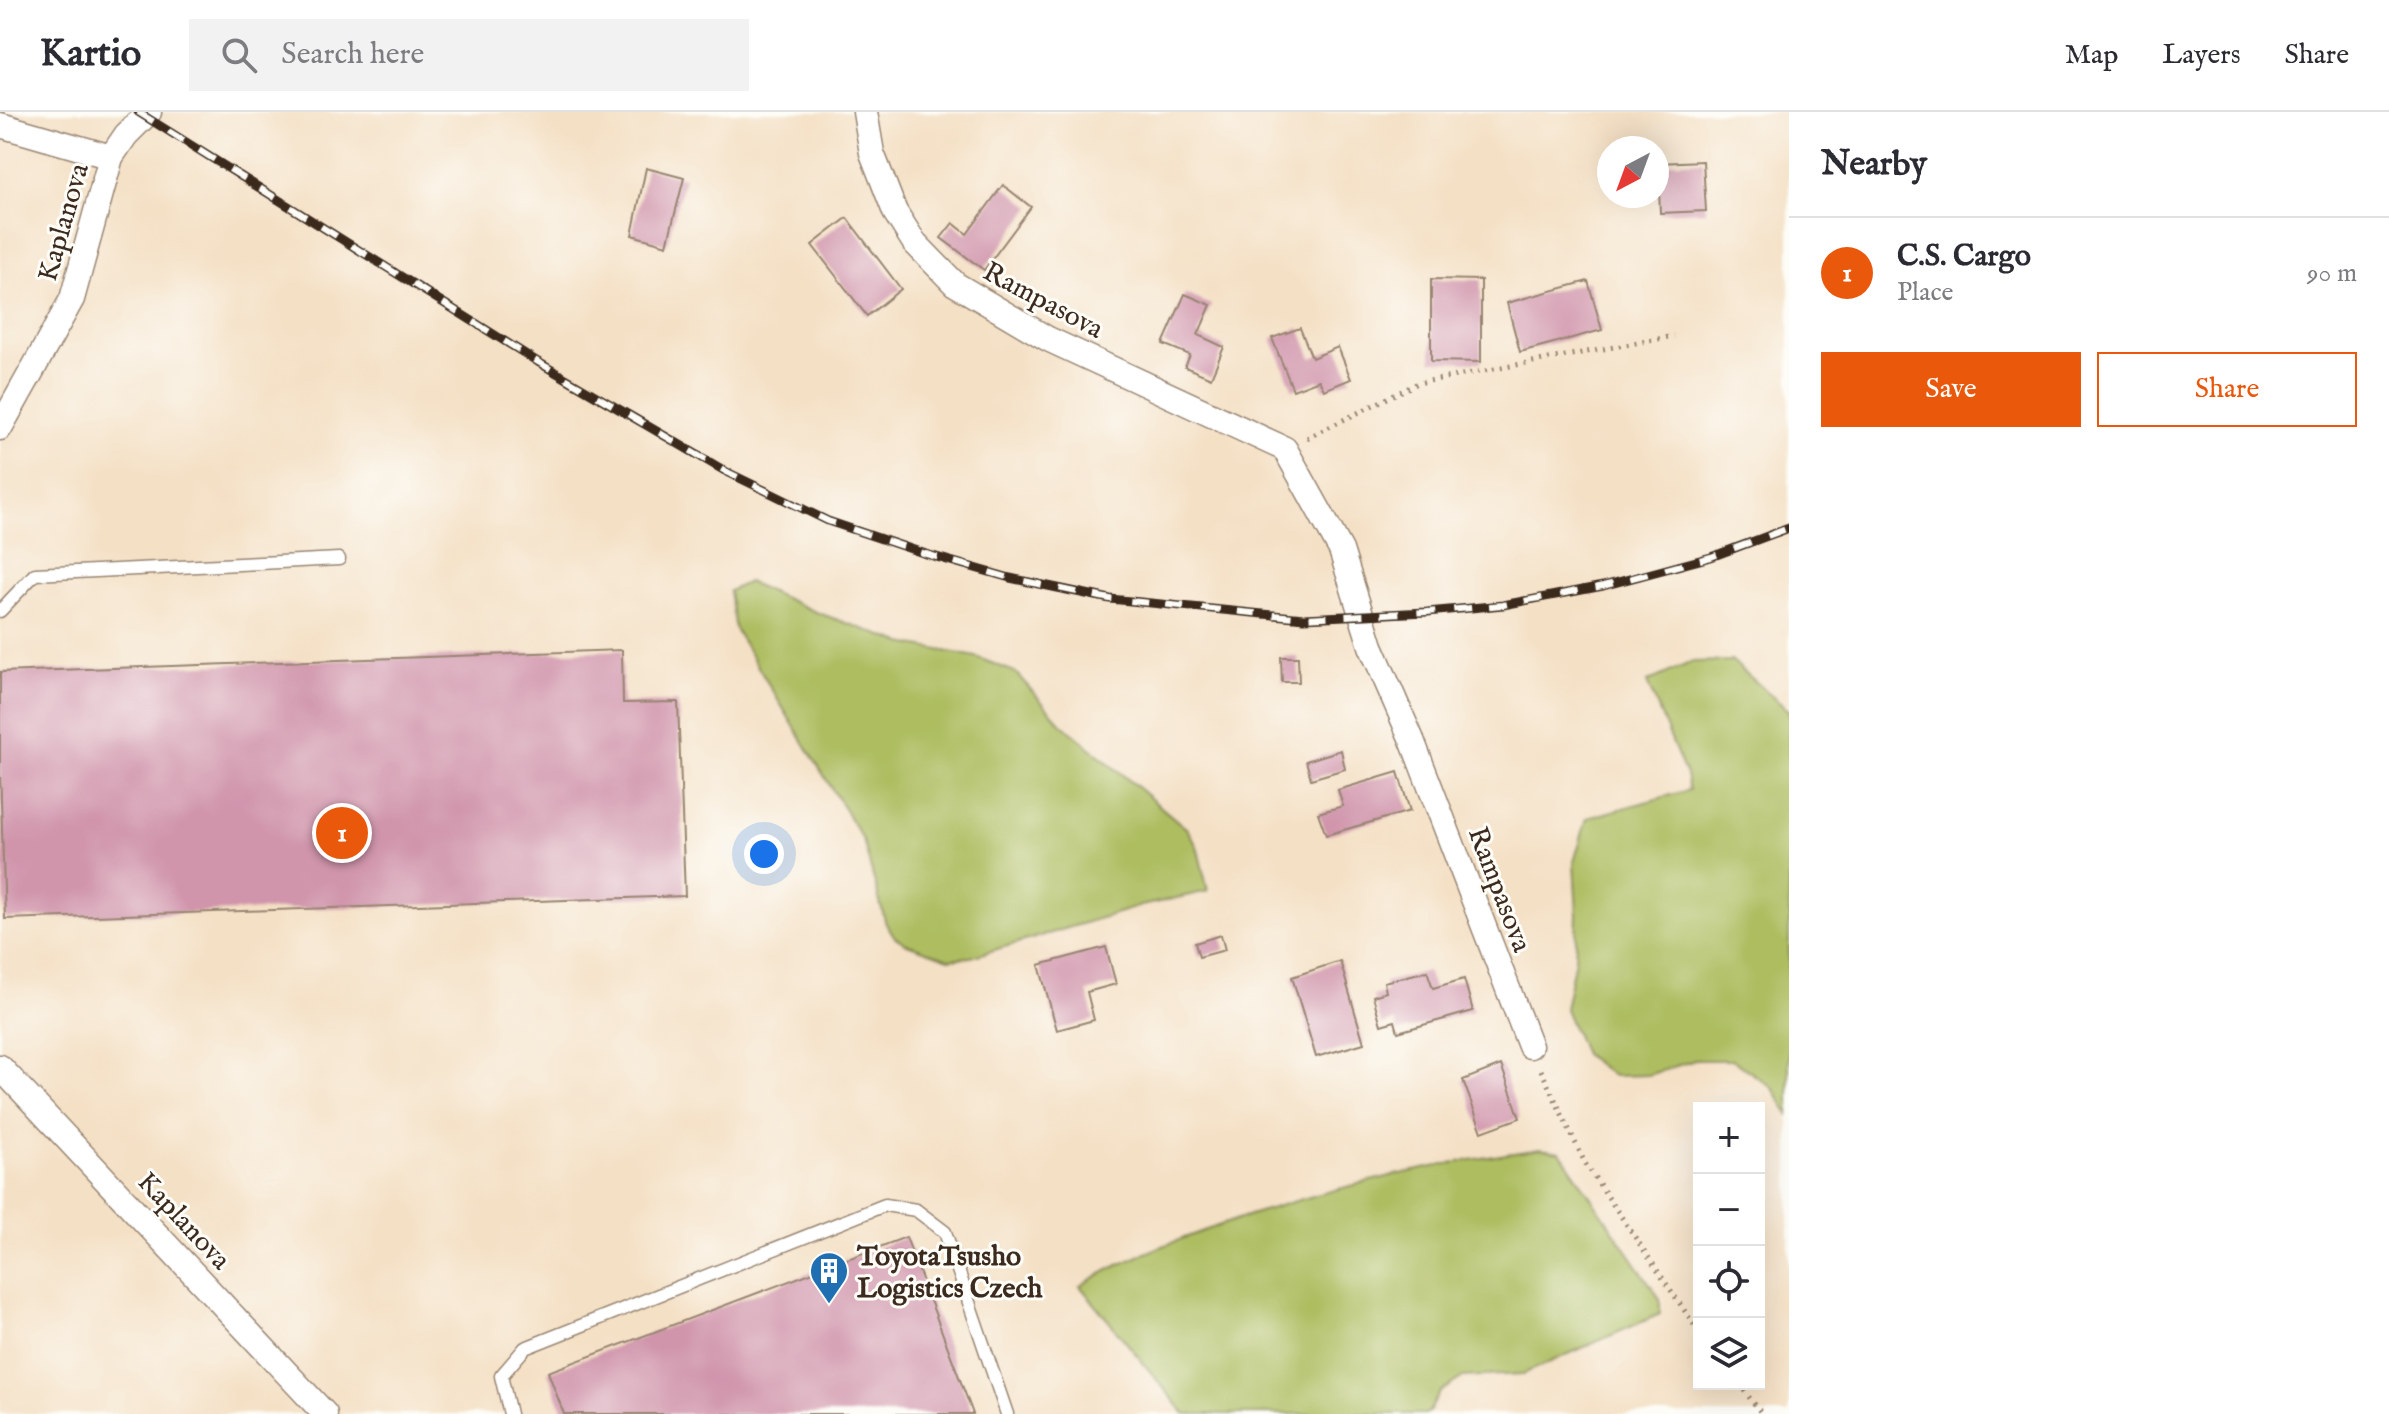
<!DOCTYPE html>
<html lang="en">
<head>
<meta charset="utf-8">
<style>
	body { margin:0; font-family:"IM FELL English",serif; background:#f2f2f3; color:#2b2b33 }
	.controls { position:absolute; right:24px; bottom:24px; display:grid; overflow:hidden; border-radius:0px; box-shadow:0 8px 32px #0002 }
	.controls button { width:72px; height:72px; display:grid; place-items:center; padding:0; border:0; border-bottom:2px solid #e1e1e2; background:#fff; color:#2b2b33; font:40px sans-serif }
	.compass { position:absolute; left:1597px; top:24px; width:72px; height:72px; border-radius:50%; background:#fff; box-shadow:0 8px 32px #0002; rotate:221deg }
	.you { position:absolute; left:764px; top:742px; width:28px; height:28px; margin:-20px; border:6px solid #fff; border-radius:50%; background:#1a73e8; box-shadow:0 0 0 12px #1a73e833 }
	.badge { display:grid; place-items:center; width:52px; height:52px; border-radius:50%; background:#ea580c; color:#fff; font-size:26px; font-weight:700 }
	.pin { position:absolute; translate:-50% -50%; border:4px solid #fff; box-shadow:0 2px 8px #0006 }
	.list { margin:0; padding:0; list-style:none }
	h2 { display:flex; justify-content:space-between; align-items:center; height:104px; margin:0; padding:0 32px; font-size:34px }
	h2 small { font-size:26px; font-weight:400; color:#7c7c81 }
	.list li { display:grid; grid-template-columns:52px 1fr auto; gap:24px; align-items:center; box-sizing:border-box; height:112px; padding:0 32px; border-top:2px solid #e1e1e2 }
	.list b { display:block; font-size:30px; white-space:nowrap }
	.list p { margin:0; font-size:26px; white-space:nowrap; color:#7c7c81 }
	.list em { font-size:26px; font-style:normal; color:#7c7c81 }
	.actions { display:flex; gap:16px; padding:24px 32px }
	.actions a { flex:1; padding:18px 0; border:2px solid #ea580c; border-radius:0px; text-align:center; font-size:28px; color:#ea580c }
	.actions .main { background:#ea580c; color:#fff }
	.icon { flex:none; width:44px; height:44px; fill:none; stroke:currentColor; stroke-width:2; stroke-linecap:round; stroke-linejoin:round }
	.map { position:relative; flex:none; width:1789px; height:1302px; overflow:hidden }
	header { display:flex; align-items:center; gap:48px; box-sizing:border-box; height:112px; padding:0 40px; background:#fff; border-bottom:2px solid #e1e1e2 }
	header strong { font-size:38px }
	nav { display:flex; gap:44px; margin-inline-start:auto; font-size:28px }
	.search { width:560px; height:72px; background:#f2f2f3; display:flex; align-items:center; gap:20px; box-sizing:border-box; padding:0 28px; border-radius:0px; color:#7c7c81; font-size:30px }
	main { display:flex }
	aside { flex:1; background:#fff }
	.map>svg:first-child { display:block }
	.green { fill:#adbd60; stroke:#74743f; stroke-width:2 }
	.building { fill:#d094ab }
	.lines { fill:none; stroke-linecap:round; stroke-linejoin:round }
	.lane-casing { stroke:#988572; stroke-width:15 }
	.street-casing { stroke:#988572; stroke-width:27 }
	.path { stroke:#988572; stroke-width:5; stroke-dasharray:2 6; stroke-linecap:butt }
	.lane { stroke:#fff; stroke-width:12 }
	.street { stroke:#fff; stroke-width:24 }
	.rail-casing { stroke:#3b2a1e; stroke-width:9 }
	.rail { stroke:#fdfcf7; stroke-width:6; stroke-dasharray:18; stroke-linecap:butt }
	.labels { text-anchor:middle; stroke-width:6; stroke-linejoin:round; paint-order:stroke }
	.street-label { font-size:28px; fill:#3b2a1e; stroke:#fdfcf7 }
	.poi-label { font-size:28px; font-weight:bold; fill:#3b2a1e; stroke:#fdfcf7; text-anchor:start }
</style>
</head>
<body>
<header>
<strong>Kartio</strong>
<div class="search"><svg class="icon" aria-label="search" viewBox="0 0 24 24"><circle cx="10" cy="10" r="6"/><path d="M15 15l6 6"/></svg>Search here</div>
<nav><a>Map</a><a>Layers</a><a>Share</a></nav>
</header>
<main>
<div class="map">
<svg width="1789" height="1302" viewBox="0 0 1789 1302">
	<rect width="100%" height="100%" fill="#fdfcf7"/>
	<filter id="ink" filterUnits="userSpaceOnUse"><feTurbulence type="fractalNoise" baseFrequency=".0125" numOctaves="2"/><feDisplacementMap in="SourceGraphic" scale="16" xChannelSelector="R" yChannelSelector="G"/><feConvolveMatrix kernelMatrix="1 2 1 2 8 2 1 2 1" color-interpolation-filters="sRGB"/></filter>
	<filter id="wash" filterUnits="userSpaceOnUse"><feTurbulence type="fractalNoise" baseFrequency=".006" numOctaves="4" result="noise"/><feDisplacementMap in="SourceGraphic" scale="32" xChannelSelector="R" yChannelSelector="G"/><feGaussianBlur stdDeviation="1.8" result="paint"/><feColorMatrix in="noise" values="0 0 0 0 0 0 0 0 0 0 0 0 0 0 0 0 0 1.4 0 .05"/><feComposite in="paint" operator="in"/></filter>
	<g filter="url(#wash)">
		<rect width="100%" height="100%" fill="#f4e0c5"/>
		<g class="green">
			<polygon points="748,470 816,500 902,531 976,545 1015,560 1062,612 1187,717 1197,734 1208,779 1141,794 971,845 949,847 907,832 895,825 886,812 863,728 735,517 729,479"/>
			<polygon points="1732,549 1789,599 1789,1002 1772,975 1733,948 1695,948 1648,963 1613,964 1584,942 1565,897 1575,847 1577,803 1574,750 1587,706 1689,678 1686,663 1647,570 1692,550"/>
			<path d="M1541,1037L1560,1040L1660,1187V1202L1523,1262L1463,1265L1440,1280L1429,1300L1425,1302H1185L1080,1174C1120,1149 1165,1133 1209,1117C1316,1079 1428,1052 1541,1037Z"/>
		</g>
		<g id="blocks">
			<g class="building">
				<polygon points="1703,49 1706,99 1660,101 1658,51"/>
				<polygon points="646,56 684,66 667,133 632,123"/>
				<polygon points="1003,73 1031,95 984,158 941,126 953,111 967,122"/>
				<polygon points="847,106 901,177 867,204 812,133"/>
				<polygon points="1431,167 1481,168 1481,250 1431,249"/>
				<polygon points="1588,169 1602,218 1520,240 1507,191"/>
				<polygon points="1185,182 1211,193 1198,223 1224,235 1211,266 1185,255 1190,243 1163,232"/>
				<polygon points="1300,216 1312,246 1338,235 1351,267 1324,278 1319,268 1293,278 1272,226"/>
				<polygon points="622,538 623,591 678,590 685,784 5,807 0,658 0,560"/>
				<polygon points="1281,545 1298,545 1299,570 1282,570"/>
				<polygon points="1341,638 1345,657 1311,667 1306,649"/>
				<polygon points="1398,660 1410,699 1326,723 1318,701 1343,694 1338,678"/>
				<polygon points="1221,823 1225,838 1199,845 1195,831"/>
				<polygon points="1106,835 1116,872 1087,880 1094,908 1057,918 1039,853"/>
				<polygon points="1340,849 1364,931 1316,945 1292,865"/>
				<polygon points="1427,859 1433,876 1464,867 1473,899 1398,920 1395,909 1381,913 1373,884 1386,880 1384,870"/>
				<polygon points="1501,953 1520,1006 1482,1020 1463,968"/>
				<polygon points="906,1125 973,1302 564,1302 548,1260"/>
			</g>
		</g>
	</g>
	<g filter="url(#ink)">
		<use href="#blocks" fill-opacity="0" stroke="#988572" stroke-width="2"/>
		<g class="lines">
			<g class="lane-casing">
				<g id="lane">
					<polyline points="0,499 35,462 339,447"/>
					<polyline points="510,1302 501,1264 525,1236 885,1093 916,1098 945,1120 1007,1302"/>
				</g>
			</g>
			<g class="street-casing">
				<g id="street">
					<polyline points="865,0 872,41 895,100 914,130 955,172 1048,227 1285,337 1341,438 1371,534 1412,628 1530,934"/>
					<polyline points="0,13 111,45"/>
					<polyline points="0,316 72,187 111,45 126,23 149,0"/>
					<polyline points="0,955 325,1302"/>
				</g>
			</g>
			<g class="path">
				<polyline points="1307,326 1418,271 1674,224"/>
				<polyline points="1541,958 1585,1051 1699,1220"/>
				<polyline points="1739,1272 1762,1302"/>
			</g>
			<use href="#lane" class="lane"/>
			<use href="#street" class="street"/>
			<g class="rail-casing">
				<polyline id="rail" points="138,0 538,250 725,359 828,409 926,442 1010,466 1110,487 1304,506 1427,500 1503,493 1603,474 1711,445 1789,416"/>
			</g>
			<use href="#rail" class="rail"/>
		</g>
	</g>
	<defs>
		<g id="building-pin" transform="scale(2)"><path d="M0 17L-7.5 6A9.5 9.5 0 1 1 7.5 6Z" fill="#1f6fb2" stroke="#fdfcf7"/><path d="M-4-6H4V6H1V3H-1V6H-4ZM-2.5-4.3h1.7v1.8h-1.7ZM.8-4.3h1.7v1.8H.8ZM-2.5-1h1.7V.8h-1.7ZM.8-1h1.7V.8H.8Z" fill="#fff"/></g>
	</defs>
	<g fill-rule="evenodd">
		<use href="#building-pin" x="829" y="1159"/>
	</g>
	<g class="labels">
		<g class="street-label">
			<text transform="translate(62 110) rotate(-74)" y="10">Kaplanova</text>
			<text transform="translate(1044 187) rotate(28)" y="10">Rampasova</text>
			<text transform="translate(1501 777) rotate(69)" y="10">Rampasova</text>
			<text transform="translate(185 1108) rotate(47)" y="10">Kaplanova</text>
		</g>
		<g class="poi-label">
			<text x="857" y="1153">ToyotaTsusho<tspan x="857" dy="32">Logistics Czech</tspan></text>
		</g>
	</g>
</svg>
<div class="controls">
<button>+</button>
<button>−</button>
<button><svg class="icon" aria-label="locate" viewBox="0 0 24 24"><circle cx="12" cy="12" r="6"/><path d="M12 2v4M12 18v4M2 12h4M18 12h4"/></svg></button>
<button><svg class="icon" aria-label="layers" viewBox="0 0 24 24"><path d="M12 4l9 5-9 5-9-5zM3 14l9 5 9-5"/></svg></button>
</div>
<svg class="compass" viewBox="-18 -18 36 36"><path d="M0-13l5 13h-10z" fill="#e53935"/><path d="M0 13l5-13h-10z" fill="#7c7c81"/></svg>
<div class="you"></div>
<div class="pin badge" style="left:342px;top:721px">1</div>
</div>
<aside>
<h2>Nearby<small></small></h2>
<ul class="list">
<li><span class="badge">1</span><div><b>C.S. Cargo</b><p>Place</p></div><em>90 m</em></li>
</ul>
<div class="actions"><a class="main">Save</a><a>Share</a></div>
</aside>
</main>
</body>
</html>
